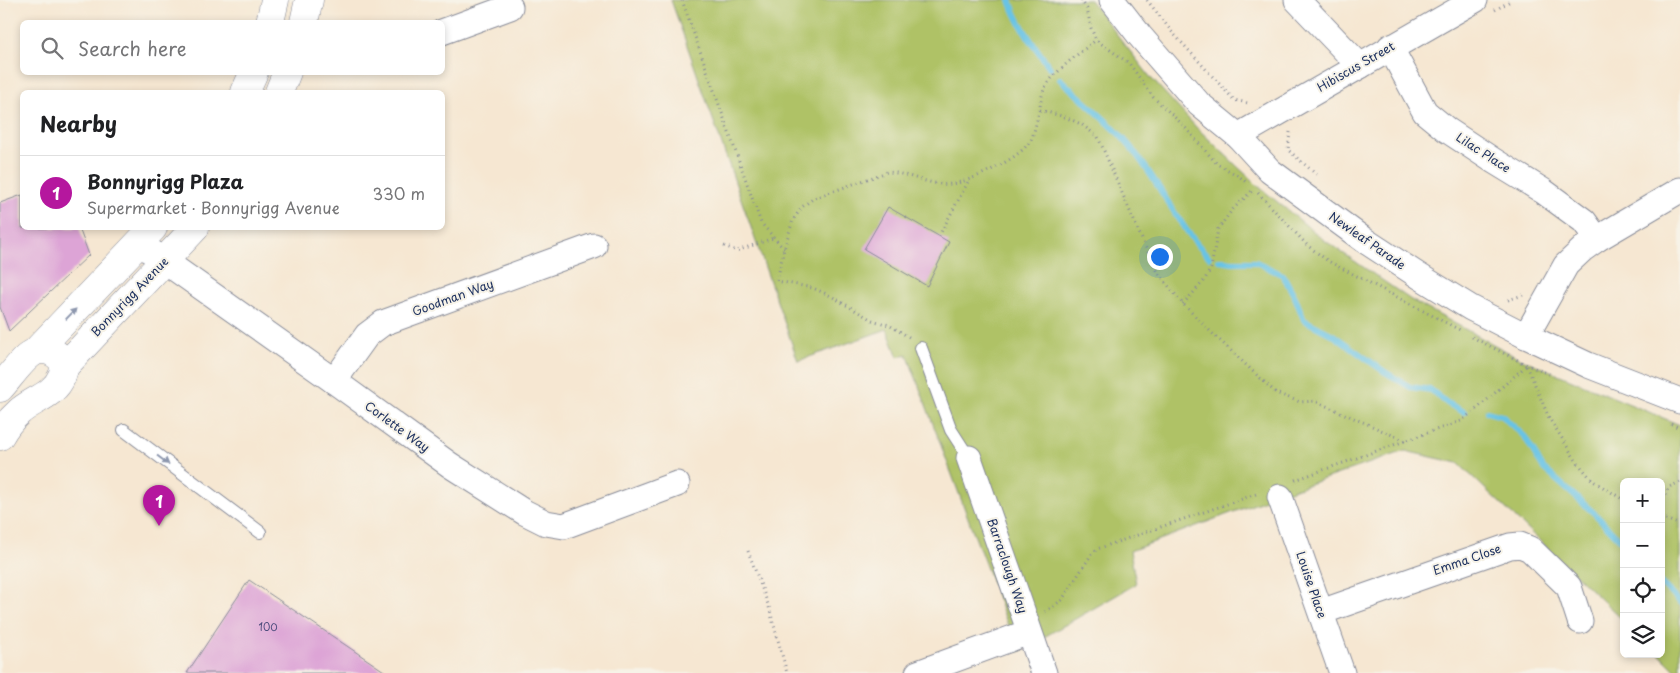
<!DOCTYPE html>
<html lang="en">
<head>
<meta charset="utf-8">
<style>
	body { margin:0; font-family:"Playpen Sans",sans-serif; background:#f2f2f2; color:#202124 }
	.controls { position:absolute; right:15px; bottom:15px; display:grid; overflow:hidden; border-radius:8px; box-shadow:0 2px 8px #0003 }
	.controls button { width:45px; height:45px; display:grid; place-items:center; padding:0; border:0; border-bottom:1px solid #e0e0e0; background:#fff; color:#202124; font:25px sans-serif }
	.you { position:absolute; left:1159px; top:256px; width:18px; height:18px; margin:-12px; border:4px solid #fff; border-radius:50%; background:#1a73e8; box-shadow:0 0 0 8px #1a73e833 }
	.badge { display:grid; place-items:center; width:32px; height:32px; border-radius:50%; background:#b5179e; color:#fff; font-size:16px; font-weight:700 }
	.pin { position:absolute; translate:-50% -41px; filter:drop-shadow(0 1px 2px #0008) }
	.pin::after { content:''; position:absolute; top:26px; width:18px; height:15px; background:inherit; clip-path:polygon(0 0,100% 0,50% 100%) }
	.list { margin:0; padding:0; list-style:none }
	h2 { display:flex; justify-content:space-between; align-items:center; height:65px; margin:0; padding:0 20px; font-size:21px }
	h2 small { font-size:16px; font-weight:400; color:#757577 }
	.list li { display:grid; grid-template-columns:32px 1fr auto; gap:15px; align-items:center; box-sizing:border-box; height:75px; padding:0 20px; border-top:1px solid #e0e0e0 }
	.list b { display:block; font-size:19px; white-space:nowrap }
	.list p { margin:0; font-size:16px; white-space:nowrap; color:#757577 }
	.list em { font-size:16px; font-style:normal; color:#757577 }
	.icon { flex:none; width:28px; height:28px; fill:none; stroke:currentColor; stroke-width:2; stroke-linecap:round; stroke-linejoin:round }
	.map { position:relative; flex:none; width:1680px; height:673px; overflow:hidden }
	.search { position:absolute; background:#fff; box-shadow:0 2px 8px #0003; left:20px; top:20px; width:425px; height:55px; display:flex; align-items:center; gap:12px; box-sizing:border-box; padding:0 18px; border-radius:8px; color:#757577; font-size:19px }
	.panel { position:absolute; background:#fff; box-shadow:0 2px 8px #0003; left:20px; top:90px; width:425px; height:140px; border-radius:8px }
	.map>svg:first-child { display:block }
	.green { fill:#afc266; stroke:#657862 }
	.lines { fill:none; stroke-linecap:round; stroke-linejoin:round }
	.stream { stroke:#67c3e5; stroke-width:6 }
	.building { fill:#dda4d6 }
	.service-casing { stroke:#888b98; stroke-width:14 }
	.minor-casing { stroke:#888b98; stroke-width:27 }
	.tertiary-casing { stroke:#888b98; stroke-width:29 }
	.path { stroke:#888b98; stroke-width:3; stroke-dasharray:1 4; stroke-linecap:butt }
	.service { stroke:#fff; stroke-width:12 }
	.minor { stroke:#fff; stroke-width:25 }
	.tertiary { stroke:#fff; stroke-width:28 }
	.oneway { fill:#8d97ae }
	.labels { text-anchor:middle; stroke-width:4; stroke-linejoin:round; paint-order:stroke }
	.number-label { font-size:10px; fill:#4c4c7c }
	.street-label { font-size:12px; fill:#1b2f5e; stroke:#f7f3e8 }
</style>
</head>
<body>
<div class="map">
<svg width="1680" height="673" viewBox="0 0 1680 673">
	<rect width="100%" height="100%" fill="#f7f3e8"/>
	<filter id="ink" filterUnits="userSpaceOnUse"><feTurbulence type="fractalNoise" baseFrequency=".02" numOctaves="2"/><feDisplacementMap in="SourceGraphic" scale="10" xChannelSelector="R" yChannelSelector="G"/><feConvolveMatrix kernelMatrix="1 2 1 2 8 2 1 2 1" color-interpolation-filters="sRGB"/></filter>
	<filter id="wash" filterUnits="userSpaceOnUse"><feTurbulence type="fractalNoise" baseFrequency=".0096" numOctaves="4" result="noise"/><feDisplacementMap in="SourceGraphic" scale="20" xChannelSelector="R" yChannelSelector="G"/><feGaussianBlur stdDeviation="1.12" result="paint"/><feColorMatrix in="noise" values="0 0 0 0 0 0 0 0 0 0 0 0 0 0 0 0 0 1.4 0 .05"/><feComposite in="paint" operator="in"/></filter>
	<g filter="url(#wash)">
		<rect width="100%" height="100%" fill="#f6e7d2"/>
		<polygon class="green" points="671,0 1090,0 1151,78 1196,127 1258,186 1324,240 1411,300 1517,357 1680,425 1680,673 1678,673 1659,654 1661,654 1661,482 1624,482 1624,621 1458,463 1405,451 1292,490 1130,551 1136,584 1018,652 907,354 898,357 887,329 798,361"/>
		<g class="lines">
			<g class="stream">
				<path d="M1010,0C1018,25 1035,46 1050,68"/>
				<path d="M1060,79C1086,103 1115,126 1136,154C1162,188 1179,227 1209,257"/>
				<polyline points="1219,260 1232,262 1256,262 1283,275 1295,297 1304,320 1333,335 1385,372 1410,387 1431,390 1447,403 1464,412"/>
				<polyline points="1487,412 1502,416 1525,437 1543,468 1594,513 1624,544"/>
				<polyline points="1661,583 1680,602"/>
			</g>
		</g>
		<g id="blocks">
			<g class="building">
				<polygon points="22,195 22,228 79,228 89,255 9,331 0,307 0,203"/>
				<polygon points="888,207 949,242 927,286 864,249"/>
				<polygon points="249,580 387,673 187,673"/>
			</g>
		</g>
	</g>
	<g filter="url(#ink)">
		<use href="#blocks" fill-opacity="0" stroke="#888b98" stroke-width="1"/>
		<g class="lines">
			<g class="service-casing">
				<g id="service">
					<polyline points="921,348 951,430 969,458"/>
					<polyline points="124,430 260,532"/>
				</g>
			</g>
			<g class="minor-casing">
				<g id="minor">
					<polyline points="1112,0 1140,36 1199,104 1238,136 1270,171 1364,240 1419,276 1471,308 1526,336 1588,365 1680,401"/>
					<polyline points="1297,0 1360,66"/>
					<polyline points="442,32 510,7"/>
					<polyline points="1390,47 1425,112 1447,130 1494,161 1543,191 1584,221 1597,239"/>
					<polyline points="1238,136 1475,0"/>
					<polyline points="139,243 334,381 450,465 524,512 546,523 564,526 677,484"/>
					<polyline points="1526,336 1566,265 1583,249 1597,239 1680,190"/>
					<polyline points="334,381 367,335 383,323 594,246"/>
					<polyline points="969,458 1044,673"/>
					<polyline points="1280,497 1342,673"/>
					<polyline points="1321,612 1510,546 1520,545 1530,549 1569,587 1580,621"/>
					<polyline points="918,673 1029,632"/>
				</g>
			</g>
			<g class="tertiary-casing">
				<g id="tertiary">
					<polyline points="270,22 275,0"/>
					<polyline points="304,22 309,0"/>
					<polyline points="245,92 254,72"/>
					<polyline points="279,92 287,72"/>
					<polyline points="38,349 153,228"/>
					<polyline points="65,366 195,228"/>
					<path d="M0,388C11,377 28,348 44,350C52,351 59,355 63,362C65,367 64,371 62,376C54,396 33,399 19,412C11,419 5,427 0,436"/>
				</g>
			</g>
			<g class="path">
				<polyline points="682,0 761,223 784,249"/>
				<polyline points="1081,0 1087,9 1091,28 1096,40 1129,63 1153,97 1183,125 1217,164 1239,176 1248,184"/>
				<polyline points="1147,0 1172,32 1234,100 1248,103"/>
				<polyline points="1495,10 1512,0"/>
				<polyline points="1040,110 1065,117 1081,124 1098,137 1144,244 1159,274 1183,304 1211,332 1276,393 1300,402 1315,401 1406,441"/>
				<polyline points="1290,132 1288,150 1317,175"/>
				<polyline points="1258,193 1308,246 1328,261 1460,330"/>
				<polyline points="939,236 969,180"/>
				<polyline points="724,246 737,251 773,238"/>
				<polyline points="1508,300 1523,295"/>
				<polyline points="1183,304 1204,281 1211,268 1218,229 1232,210 1254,189"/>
				<path d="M909,337L889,325L872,320L831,296L813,288L777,281L784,249L793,220L802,207L814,198L887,172C909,173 929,186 951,184C971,182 1024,157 1032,138C1035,129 1037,120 1039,112C1041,103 1041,94 1046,86C1054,72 1083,50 1096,40"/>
				<polyline points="1472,337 1527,365 1549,374"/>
				<polyline points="1527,366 1549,418 1577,462 1593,481 1624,500"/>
				<polyline points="1671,424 1680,428"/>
				<polyline points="1295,480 1461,421 1479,407 1527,365"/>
				<polyline points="1661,504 1669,487 1680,482"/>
				<polyline points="1661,517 1680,525"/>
				<polyline points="748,551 769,607 787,673"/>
				<polyline points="1045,612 1062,600 1091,555 1097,549 1259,493"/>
			</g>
			<use href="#service" class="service"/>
			<use href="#minor" class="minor"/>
			<use href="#tertiary" class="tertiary"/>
		</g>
		<defs><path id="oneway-solid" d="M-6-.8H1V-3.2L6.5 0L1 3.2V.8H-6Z" transform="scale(1.25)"/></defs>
		<g class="oneway">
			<use href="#oneway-solid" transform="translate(71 314) rotate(-46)"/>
			<use href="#oneway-solid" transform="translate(163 460) rotate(37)"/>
		</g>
	</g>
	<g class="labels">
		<g class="number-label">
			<text x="268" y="631">100</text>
		</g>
		<g class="street-label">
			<text transform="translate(1356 67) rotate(-30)" y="4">Hibiscus Street</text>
			<text transform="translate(1483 153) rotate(33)" y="4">Lilac Place</text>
			<text transform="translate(1367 241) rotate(35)" y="4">Newleaf Parade</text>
			<text transform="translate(130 297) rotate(-46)" y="4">Bonnyrigg Avenue</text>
			<text transform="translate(453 298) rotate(-20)" y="4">Goodman Way</text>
			<text transform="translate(397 427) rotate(36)" y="4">Corlette Way</text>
			<text transform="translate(1467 560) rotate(-19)" y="4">Emma Close</text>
			<text transform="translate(1007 566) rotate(71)" y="4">Barraclough Way</text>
			<text transform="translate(1311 585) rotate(71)" y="4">Louise Place</text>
		</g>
	</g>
</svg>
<div class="controls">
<button>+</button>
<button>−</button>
<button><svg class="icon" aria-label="locate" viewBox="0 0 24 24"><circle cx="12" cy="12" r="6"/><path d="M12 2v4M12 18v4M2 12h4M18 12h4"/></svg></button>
<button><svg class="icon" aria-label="layers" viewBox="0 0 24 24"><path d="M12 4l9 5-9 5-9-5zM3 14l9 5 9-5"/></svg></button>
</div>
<div class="you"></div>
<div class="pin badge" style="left:159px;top:526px">1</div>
<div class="search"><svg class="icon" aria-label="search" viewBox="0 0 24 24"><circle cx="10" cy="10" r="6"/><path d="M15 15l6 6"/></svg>Search here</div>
<section class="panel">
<h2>Nearby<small></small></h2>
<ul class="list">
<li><span class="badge">1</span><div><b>Bonnyrigg Plaza</b><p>Supermarket · Bonnyrigg Avenue</p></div><em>330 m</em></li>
</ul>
</section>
</div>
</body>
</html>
